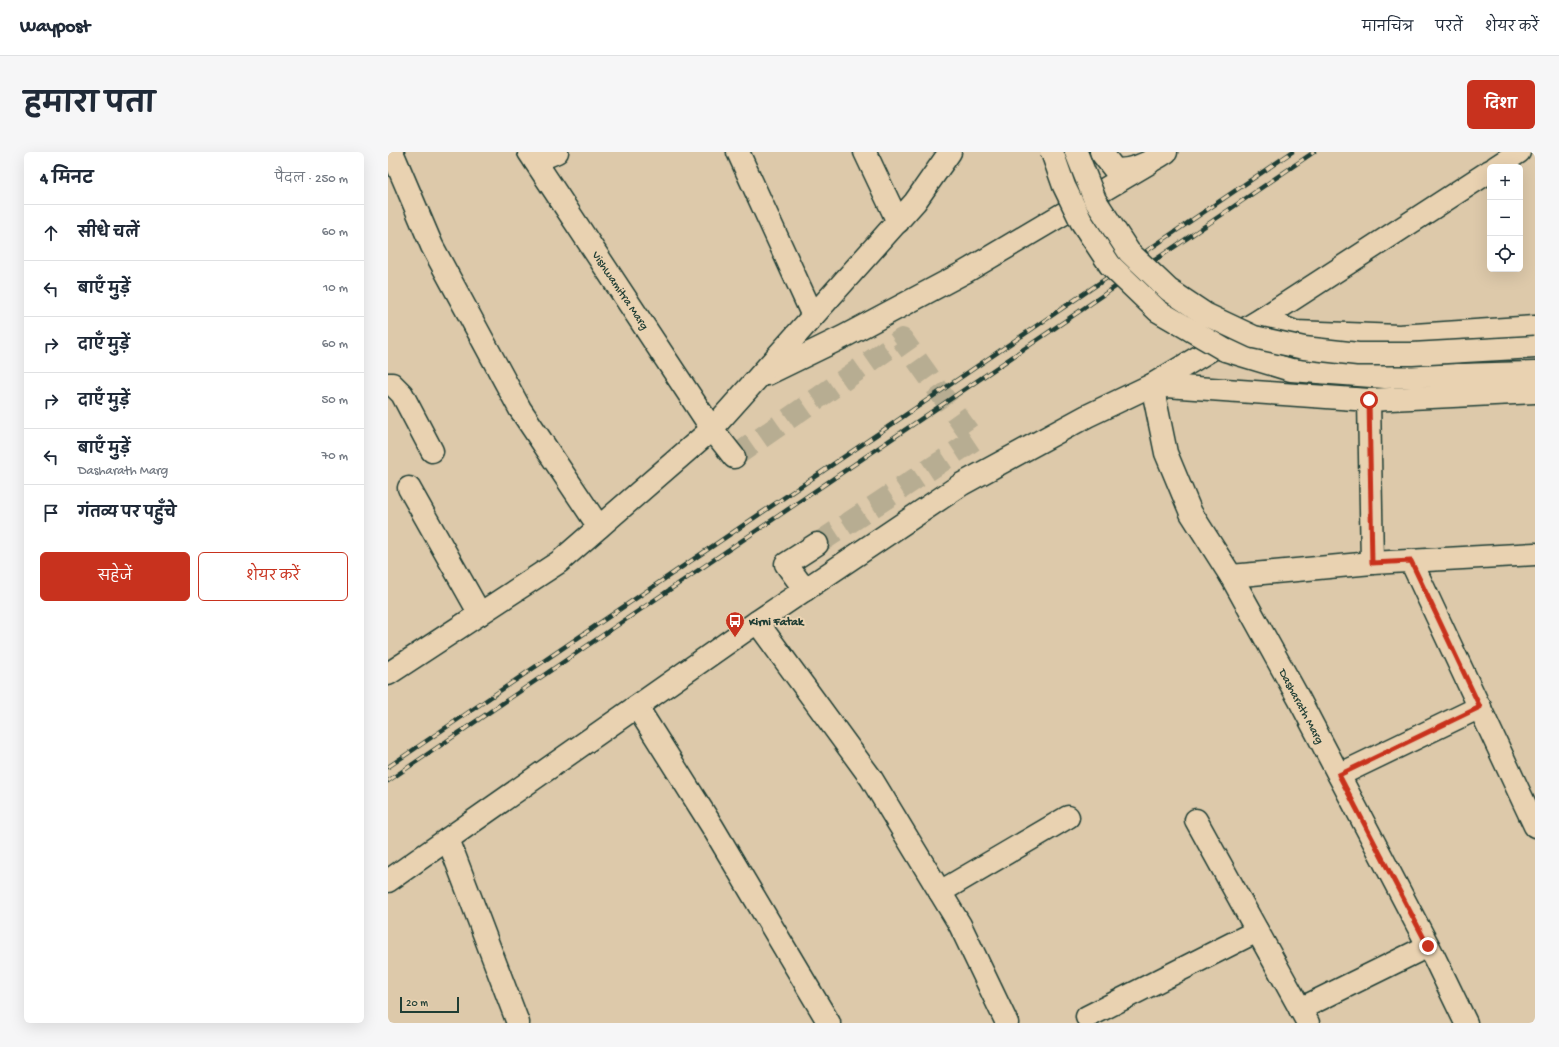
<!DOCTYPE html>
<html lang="hi">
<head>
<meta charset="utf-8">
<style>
	body { margin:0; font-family:"Gochi Hand","Playpen Sans Deva",sans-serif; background:#f6f6f7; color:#1f2937 }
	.controls { position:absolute; right:12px; top:12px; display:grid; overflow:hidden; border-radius:6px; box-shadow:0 4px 16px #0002 }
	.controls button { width:36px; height:36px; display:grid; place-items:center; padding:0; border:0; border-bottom:1px solid #e0e1e3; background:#fff; color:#1f2937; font:20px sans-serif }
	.scale { position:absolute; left:12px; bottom:10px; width:59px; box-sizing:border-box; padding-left:4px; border:2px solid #1f3d34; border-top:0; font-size:11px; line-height:14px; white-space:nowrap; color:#1f3d34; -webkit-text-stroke:3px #e9d2b1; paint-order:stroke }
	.stop { position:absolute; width:12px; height:12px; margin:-9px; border:3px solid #c8321e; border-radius:50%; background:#fff }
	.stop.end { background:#c8321e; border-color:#fff; box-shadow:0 1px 4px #0008 }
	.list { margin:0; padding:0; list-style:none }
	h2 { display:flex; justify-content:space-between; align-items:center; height:52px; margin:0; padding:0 16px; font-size:17px }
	h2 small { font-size:13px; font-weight:400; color:#747a83 }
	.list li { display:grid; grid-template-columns:26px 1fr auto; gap:12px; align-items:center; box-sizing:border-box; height:56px; padding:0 16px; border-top:1px solid #e0e1e3 }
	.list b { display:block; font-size:15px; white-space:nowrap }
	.list p { margin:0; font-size:13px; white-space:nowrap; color:#747a83 }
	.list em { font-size:13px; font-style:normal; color:#747a83 }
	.actions { display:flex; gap:8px; padding:12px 16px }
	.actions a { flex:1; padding:9px 0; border:1px solid #c8321e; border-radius:6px; text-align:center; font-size:14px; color:#c8321e }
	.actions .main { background:#c8321e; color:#fff }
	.icon { flex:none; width:22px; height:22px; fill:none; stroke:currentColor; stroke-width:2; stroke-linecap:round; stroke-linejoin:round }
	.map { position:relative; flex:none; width:1147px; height:871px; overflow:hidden; border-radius:6px }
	header { display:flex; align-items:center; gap:24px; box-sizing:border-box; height:56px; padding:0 20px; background:#fff; border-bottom:1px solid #e0e1e3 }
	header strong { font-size:19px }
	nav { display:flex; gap:22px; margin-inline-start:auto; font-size:14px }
	.intro { display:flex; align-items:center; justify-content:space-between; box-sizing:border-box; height:96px; padding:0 24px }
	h1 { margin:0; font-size:28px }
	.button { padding:10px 18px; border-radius:6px; background:#c8321e; color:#fff; font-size:14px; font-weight:700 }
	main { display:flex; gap:24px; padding:0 24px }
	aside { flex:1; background:#fff; border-radius:6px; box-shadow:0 4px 16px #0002 }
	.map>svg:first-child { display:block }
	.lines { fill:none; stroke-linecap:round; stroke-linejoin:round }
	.minor-tunnel { stroke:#b7ad92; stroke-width:22; stroke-dasharray:22 11; stroke-linecap:butt }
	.minor-casing { stroke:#1f3d34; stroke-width:25 }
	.minor { stroke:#e9d2b1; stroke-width:22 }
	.rail-casing { stroke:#1f3d34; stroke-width:4.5 }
	.rail { stroke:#e9d2b1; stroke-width:3; stroke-dasharray:9; stroke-linecap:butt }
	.minor-bridge-casing { stroke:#1f3d34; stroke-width:25; stroke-linecap:butt }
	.minor-bridge { stroke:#e9d2b1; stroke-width:22 }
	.route { stroke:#c8321e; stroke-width:5 }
	.labels { text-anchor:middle; stroke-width:4; stroke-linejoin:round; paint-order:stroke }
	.street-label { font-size:12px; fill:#1f3d34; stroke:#e9d2b1 }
	.poi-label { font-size:12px; font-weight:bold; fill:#1f3d34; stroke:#e9d2b1; text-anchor:start }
</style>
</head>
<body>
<header>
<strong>Waypost</strong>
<nav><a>मानचित्र</a><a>परतें</a><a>शेयर करें</a></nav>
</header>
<div class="intro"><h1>हमारा पता</h1><a class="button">दिशा</a></div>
<main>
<aside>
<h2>4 मिनट<small>पैदल · 250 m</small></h2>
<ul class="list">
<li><svg class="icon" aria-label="ahead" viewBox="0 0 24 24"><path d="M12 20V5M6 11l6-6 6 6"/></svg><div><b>सीधे चलें</b></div><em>60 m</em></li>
<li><svg class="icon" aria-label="left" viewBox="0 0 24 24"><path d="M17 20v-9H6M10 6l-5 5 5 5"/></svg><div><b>बाएँ मुड़ें</b></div><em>10 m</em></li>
<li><svg class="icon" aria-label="right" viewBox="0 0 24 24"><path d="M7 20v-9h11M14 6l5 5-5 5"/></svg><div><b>दाएँ मुड़ें</b></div><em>60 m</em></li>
<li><svg class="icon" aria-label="right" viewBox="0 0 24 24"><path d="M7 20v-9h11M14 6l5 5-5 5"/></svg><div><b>दाएँ मुड़ें</b></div><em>50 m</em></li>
<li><svg class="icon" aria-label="left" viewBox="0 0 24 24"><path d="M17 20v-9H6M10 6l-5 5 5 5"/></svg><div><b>बाएँ मुड़ें</b><p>Dasharath Marg</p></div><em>70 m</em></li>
<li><svg class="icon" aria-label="arrive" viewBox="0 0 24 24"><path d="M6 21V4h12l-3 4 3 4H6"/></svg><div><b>गंतव्य पर पहुँचे</b></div></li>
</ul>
<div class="actions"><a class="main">सहेजें</a><a>शेयर करें</a></div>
</aside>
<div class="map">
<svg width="1147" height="871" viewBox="0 0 1147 871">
	<rect width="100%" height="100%" fill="#ddc9aa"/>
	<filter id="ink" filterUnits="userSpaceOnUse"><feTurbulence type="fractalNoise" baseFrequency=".025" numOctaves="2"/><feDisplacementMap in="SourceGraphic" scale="8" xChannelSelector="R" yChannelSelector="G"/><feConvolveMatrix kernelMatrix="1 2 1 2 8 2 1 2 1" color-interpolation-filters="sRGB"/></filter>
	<g filter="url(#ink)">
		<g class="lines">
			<polyline class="minor-tunnel" points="346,305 514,187 586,288 429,392"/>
			<g class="minor-casing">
				<g id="minor">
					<polyline points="4,0 44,94 132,257 211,375"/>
					<polyline points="141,0 324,277 346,305"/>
					<polyline points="350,0 425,164"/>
					<polyline points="477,0 510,70"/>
					<path d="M713,0L727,18C746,19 763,10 778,0"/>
					<polyline points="147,9 169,0"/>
					<polyline points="1108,15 1131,0"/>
					<polyline points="874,167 907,180 1011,184 1147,175"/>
					<polyline points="837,198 903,218 997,225 1147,221"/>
					<polyline points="379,222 455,185 577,120 761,11"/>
					<polyline points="0,232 4,232 14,242 44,299"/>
					<polyline points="981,248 984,411"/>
					<polyline points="21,336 92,462"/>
					<polyline points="1023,409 1147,674"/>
					<polyline points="843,424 984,411 1147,402"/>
					<polyline points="417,438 398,412 429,392"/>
					<polyline points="369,470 483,626 572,773 619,871"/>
					<polyline points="0,522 171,410 324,277 527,50 562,0"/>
					<polyline points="249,555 324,674 441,871"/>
					<polyline points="951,623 1092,555"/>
					<polyline points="808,668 920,871"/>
					<polyline points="60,687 130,871"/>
					<polyline points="0,729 369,470 574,332 699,264 764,233 874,167 1102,19"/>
					<polyline points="552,740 680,665"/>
					<polyline points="912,857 1040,794"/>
					<polyline points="699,865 869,779"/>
					<polyline points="1078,871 1046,805 911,547 843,424 803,361 778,301 764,233 981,248 1147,240"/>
				</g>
			</g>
			<use href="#minor" class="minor"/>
			<g class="rail-casing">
				<g id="rail">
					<polyline points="0,615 904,0"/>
					<polyline points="0,629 926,0"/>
				</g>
			</g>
			<use href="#rail" class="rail"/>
			<g class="minor-bridge-casing">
				<g id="minor-bridge">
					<polyline points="664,0 676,34 693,69 722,113 770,159 837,198"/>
					<polyline points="688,0 707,48 741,100 781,138 817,162 866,185 916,196 970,202 1024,202 1147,195"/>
				</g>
			</g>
			<use href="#minor-bridge" class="minor-bridge"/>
		</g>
	</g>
	<g class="lines" filter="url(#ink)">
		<polyline class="route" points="981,248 984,411 1023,409 1092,555 951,623 1040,794"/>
	</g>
	<defs>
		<g id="bus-pin" transform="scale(1)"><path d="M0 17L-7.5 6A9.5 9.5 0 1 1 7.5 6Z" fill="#c8321e" stroke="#e9d2b1"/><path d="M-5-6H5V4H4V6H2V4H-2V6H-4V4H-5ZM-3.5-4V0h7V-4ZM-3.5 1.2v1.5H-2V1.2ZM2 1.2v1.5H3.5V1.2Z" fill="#fff"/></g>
	</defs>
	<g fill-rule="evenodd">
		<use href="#bus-pin" x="347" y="469"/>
	</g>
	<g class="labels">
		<g class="street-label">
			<text transform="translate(233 138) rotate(56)" y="4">Vishwamitra Marg</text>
			<text transform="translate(914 554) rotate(62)" y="4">Dasharath Marg</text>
		</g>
		<g class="poi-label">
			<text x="361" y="473">Kirni Fatak</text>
		</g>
	</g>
</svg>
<div class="controls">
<button>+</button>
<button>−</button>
<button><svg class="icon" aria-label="locate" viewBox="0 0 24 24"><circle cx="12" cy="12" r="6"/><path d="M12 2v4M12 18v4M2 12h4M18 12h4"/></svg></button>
</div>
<div class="scale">20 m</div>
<div class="stop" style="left:981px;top:248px"></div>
<div class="stop end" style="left:1040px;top:794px"></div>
</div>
</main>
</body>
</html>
